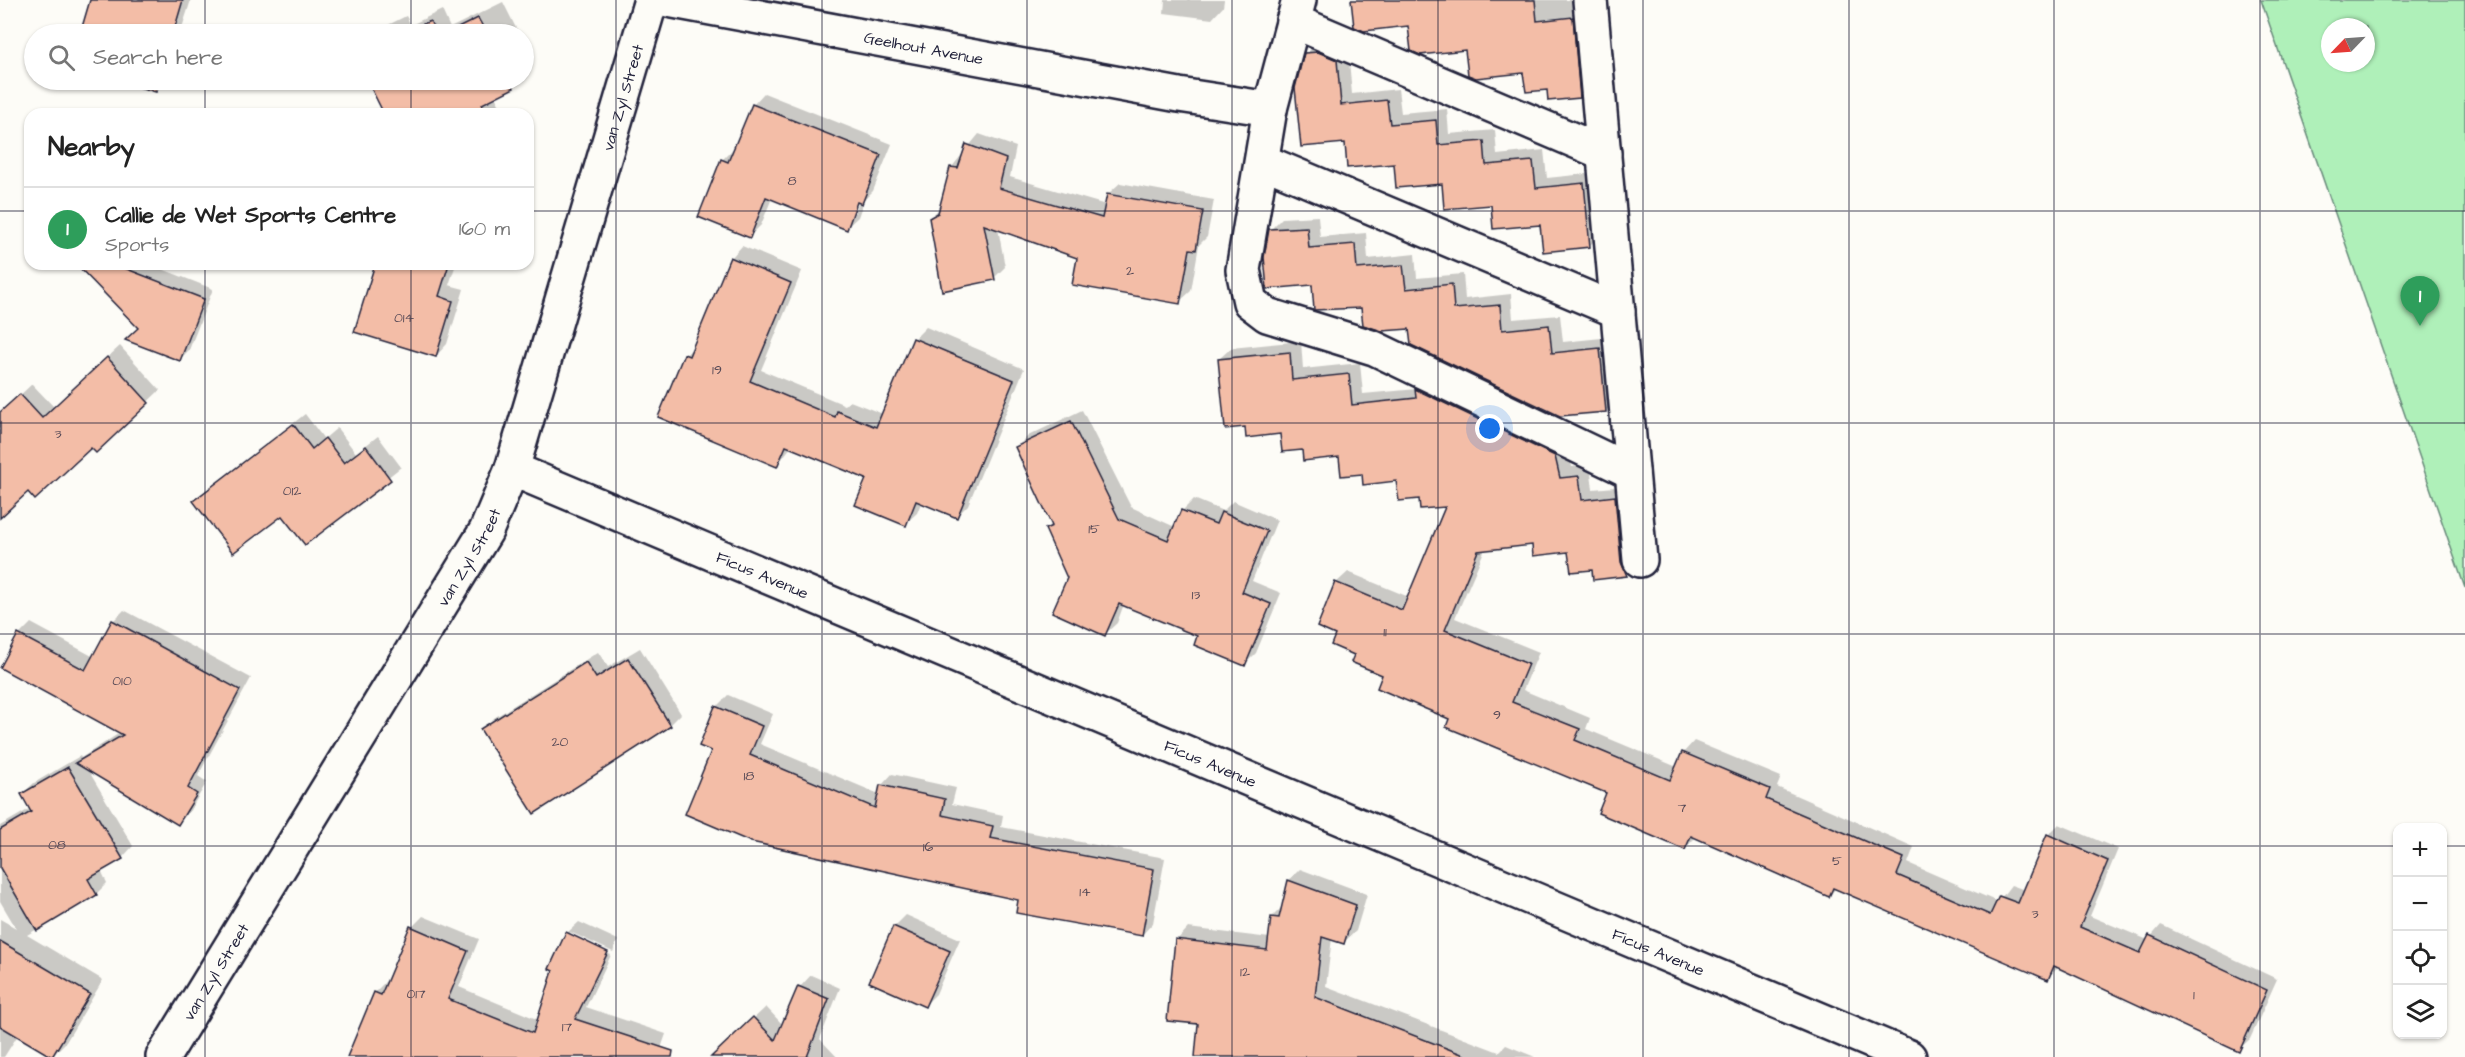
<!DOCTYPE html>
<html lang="en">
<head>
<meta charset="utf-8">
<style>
	body { margin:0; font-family:"Architects Daughter",sans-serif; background:#f2f2f2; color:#222 }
	.controls { position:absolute; right:18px; bottom:18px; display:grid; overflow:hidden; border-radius:12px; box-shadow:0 2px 4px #0004 }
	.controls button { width:54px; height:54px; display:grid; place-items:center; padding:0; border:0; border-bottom:2px solid #e0e0e0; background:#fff; color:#222; font:30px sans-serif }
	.compass { position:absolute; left:2321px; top:18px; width:54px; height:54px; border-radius:50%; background:#fff; box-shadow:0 2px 4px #0004; rotate:245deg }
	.you { position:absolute; left:1490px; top:429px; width:21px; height:21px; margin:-15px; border:4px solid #fff; border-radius:50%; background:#1a73e8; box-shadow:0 0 0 9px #1a73e833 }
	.badge { display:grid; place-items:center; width:39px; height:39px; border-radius:50%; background:#0b8043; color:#fff; font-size:20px; font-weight:700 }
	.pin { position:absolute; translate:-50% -50px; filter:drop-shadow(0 2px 3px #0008) }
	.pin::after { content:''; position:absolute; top:32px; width:21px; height:18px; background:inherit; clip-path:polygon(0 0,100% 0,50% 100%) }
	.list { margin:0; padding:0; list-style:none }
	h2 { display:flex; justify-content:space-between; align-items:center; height:78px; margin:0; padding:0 24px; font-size:26px }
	h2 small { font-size:20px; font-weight:400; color:#767676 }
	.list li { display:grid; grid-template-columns:39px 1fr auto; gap:18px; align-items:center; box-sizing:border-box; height:84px; padding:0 24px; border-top:2px solid #e0e0e0 }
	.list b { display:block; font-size:22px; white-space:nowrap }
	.list p { margin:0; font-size:20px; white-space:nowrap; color:#767676 }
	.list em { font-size:20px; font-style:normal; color:#767676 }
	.icon { flex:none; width:33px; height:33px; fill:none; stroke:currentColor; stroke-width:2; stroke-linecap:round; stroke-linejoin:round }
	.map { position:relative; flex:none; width:2465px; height:1057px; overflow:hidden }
	.search { position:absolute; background:#fff; box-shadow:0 2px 4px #0004; left:24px; top:24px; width:510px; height:66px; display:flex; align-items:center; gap:15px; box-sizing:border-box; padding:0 21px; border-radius:33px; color:#767676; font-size:22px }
	.panel { position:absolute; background:#fff; box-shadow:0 2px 4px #0004; left:24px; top:108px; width:510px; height:162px; border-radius:18px }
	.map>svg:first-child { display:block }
	.green { fill:#aff0b9; stroke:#68897a; stroke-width:1.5; fill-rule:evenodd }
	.shadow { fill:#0003; fill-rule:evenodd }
	.building { fill:#f3bda7; stroke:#22223b; stroke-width:1.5 }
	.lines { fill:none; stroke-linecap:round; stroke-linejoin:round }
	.minor-casing { stroke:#22223b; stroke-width:38 }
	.minor { stroke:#fdfcf7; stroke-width:33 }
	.grid { fill:none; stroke:#22223b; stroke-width:1.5; stroke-opacity:0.55 }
	.labels { text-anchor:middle; stroke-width:6; stroke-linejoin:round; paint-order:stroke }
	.number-label { font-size:14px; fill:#564956 }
	.street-label { font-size:16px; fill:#22223b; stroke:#fdfcf7 }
</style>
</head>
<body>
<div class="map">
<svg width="2465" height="1057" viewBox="0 0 2465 1057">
	<rect width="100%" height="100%" fill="#fdfcf7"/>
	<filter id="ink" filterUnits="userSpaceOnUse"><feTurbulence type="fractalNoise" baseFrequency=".0167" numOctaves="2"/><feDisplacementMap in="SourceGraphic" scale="12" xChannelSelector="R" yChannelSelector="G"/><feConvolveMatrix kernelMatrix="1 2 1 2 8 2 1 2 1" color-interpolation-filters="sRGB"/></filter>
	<g filter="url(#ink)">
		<path class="green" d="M2261,0H2465V588ZM2330,27H2366V63H2330Z"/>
		<g class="shadow">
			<polygon points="91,0 191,0 180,34 81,34"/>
			<polygon points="1165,0 1224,0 1223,7 1212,19 1164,13"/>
			<polygon points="1353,0 1583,0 1591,85 1579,96 1548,89 1524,71"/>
			<polygon points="503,2 519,34 370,34 406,16 411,25 442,10 450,28"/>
			<polygon points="1317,43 1348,49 1352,94 1398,89 1401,113 1447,109 1449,134 1495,130 1497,155 1544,150 1547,178 1595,173 1601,234 1589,246 1347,141 1306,54"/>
			<polygon points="524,44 527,52 524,56"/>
			<polygon points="120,80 167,80 156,91"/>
			<polygon points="369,80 520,80 513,87 495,96 504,114 385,114"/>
			<path d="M764,93L892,144L873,191L864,200L858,217L846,228L772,198L761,225L750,236L722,160L734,148L753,105ZM859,195L861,196L854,216H850Z"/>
			<polygon points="979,134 1016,147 1010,177 1106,205 1108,194 1120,183 1214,200 1207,237 1199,245 1191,291 1179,302 1079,257 998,228 1005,267 994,278 930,218 941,207 951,168"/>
			<polygon points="1318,216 1320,237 1366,233 1368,259 1415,254 1417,278 1463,274 1465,299 1511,294 1513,319 1560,315 1563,342 1611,337 1617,399 1606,411 1313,284 1270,230 1282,218"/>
			<polygon points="742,246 802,271 761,370 845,405 850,401 883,414 914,339 926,327 1024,369 968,505 957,516 922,501 917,513 905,524 868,479 791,447 777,465 660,416 686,355 695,345 731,258"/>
			<polygon points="78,264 160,264 157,267 213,289 189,350 179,360 140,328"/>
			<polygon points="377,264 456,264 449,285 464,289 447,344 436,356"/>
			<polygon points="1301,341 1303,369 1360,363 1363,394 1417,389 1428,378 1567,445 1572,467 1590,465 1593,489 1626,486 1637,564 1626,575 1593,568 1569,550 1533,544 1485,549 1455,618 1539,652 1523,690 1590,718 1586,729 1677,767 1683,753 1694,741 1781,777 1777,787 1914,847 1908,863 1998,902 2011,885 2025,890 2048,835 2059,824 2118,849 2090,916 2148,940 2161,925 2277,979 2250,1039 2238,1050 2059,967 2047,978 1836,888 1829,896 1696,837 1685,848 1608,792 1451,718 1384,675 1356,654 1337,634 1336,583 1348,572 1409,597 1447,505 1420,497 1398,480 1363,473 1340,455 1304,448 1281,432 1246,425 1219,359 1231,348"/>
			<polygon points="120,346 160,390 96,451 91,446 28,490 0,516 0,414 32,384 54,407"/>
			<polygon points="1082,410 1131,507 1175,527 1182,511 1194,499 1223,511 1233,501 1277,520 1252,581 1281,593 1256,653 1245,664 1199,635 1124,604 1117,623 1105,634 1069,578 1047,530 1053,524 1016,448 1028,436"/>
			<polygon points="305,414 324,439 337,428 356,453 378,436 401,467 305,543 283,514 195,501"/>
			<polygon points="124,610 251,678 198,776 207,782 189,812 178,823 87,768 133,846 122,858 101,870 107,883 96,894 27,935 103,980 66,1042 52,1056 18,1035 4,1057 0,1057 0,919 16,928 0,901 0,826 31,808 22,794 34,783 80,756 81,758 121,732 19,635 31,623 94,657 113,621"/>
			<polygon points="640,648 681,714 670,725 482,730 494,718 598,652 608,667"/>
			<polygon points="728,695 773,714 760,744 879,794 881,786 892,774 956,788 952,804 1003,815 1001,827 1165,858 1153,923 1142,935 1020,898 713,750 716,707"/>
			<polygon points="1300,869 1367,894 1356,931 1344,942 1332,938 1326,986 1499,1052 1506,1045 1535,1057 1217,1057 1200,1023 1177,940 1188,928 1270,938 1272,917 1283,906 1289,880"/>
			<polygon points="906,915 960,939 936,994 925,1005 894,927"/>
			<polygon points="423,916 479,939 459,987 539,1020 567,933 579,922 618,940 613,952 570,932 570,936 611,955 586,1007 666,1034 658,1057 369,1057 375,992 386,981 388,982 412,927"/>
			<polygon points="811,975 840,988 820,1039 837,1057 713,1057 766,1007 783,1025 800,987"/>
		</g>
		<g class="building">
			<polygon points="90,0 183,0 173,34 80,34"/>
			<polygon points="1351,0 1535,0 1537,21 1573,17 1580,98 1548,101 1547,90 1526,92 1523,73 1476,78 1468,75 1465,50 1420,55 1411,51 1408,26 1364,31 1354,27"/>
			<polygon points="478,18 487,34 446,34"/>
			<polygon points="430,21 437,34 401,34"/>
			<polygon points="1318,52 1337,60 1341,105 1387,100 1390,124 1436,120 1438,145 1484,141 1486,165 1533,161 1536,188 1584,183 1590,247 1543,252 1540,225 1493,229 1491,205 1444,209 1442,184 1396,188 1394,164 1347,168 1345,143 1301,147 1295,88 1304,53"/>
			<polygon points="115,80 160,80 156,92"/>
			<polygon points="367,80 509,80 514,88 482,104 487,114 384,114"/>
			<polygon points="752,104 881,155 862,204 857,202 847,230 766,197 750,238 698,217 721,159 728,162"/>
			<polygon points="966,144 1006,159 999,188 1102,218 1107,194 1203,211 1196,250 1190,249 1180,304 1072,285 1077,258 984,225 995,280 942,291 929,218 938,213 950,167 958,168"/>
			<polygon points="1307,227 1309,248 1355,244 1357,269 1403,265 1406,289 1452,284 1454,309 1500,305 1502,330 1549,325 1552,353 1600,348 1606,412 1560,416 1411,345 1409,329 1382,331 1363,325 1361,308 1314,310 1312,285 1267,289 1264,257 1269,229"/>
			<polygon points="730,257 791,283 750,381 835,417 837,411 876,427 913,338 1014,380 957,518 916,501 906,526 855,505 866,479 786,446 777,467 658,417 684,354 689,356"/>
			<polygon points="76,264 114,264 204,299 180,361 125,340 138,328"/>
			<polygon points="375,264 449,264 439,296 453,301 436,357 354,332"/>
			<polygon points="1290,352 1292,380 1349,374 1352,405 1416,398 1415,389 1555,456 1560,478 1579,476 1582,500 1615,496 1621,562 1627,576 1593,580 1592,570 1571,572 1568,552 1533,556 1532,545 1478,551 1445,630 1528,664 1512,702 1580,729 1575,740 1670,780 1682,752 1770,789 1766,799 1904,858 1897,875 1990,915 1999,896 2018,903 2047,834 2108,861 2080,927 2140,953 2149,935 2267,990 2239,1052 2054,966 2048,980 1833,888 1829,897 1691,836 1685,850 1598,813 1606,793 1446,727 1449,719 1377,688 1382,675 1351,662 1354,655 1331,645 1335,635 1317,627 1335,582 1402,610 1445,507 1420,509 1419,499 1399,501 1396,481 1363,485 1362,474 1341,476 1339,457 1303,461 1302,450 1282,452 1280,434 1246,438 1245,427 1225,429 1218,359"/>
			<polygon points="107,357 149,403 96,453 91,448 35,500 28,492 0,518 0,412 20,394 42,418"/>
			<polygon points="1071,421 1119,519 1168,540 1181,510 1216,524 1221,512 1267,531 1242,592 1271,604 1245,666 1194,645 1197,636 1119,604 1105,636 1052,612 1067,578 1045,529 1052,526 1015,447"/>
			<polygon points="293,424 312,449 325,438 344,463 366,446 391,480 305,545 282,516 233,553 193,501"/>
			<polygon points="112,620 240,690 188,788 197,794 178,825 75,763 123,735 0,668 18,634 85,670"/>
			<polygon points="628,658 671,726 534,814 480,729 586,662 596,678"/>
			<polygon points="715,706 762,726 750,755 875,808 880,785 945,799 942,815 993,826 990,838 1154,869 1142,936 1016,913 1018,900 751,842 685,814 711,751 699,746"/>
			<polygon points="68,767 123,859 88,879 97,895 37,931 0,868 0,830 31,812 21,794"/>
			<polygon points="1288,880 1356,905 1344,944 1322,937 1315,997 1464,1055 1463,1057 1195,1057 1198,1024 1167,1021 1175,939 1267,950 1271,917 1279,918"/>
			<polygon points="410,926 468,951 448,999 533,1033 553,971 549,969 566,932 608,952 575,1019 673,1051 672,1057 347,1057 374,992 381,995"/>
			<polygon points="893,926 950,951 925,1007 869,982"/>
			<polygon points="0,941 90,994 52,1057 0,1026"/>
			<polygon points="798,986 829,999 807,1057 711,1057 753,1017 775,1040"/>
		</g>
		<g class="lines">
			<g class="minor-casing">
				<g id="minor">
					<path id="s1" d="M668,0L1179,95L1270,109"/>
					<polyline points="1299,0 1270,109 1243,270 1250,302 1267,315 1374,348 1632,472"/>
					<polyline points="1590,0 1640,560"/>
					<polyline points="1293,21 1604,153"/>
					<polyline points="1262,161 1618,311"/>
					<path id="s2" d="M512,469L1909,1057"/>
					<path id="s3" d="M163,1057L486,531L512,469L651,0"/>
				</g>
			</g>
			<use href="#minor" class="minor"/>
		</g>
	</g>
	<path class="grid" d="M205,0V34M411,0V34M616,0V1057M822,0V1057M1027,0V1057M1232,0V1057M1438,0V1057M1643,0V1057M1849,0V1057M2054,0V1057M2260,0V1057M205,80V114M411,80V114M0,211H30M528,211H2465M205,264V1057M411,264V1057M0,423H2465M0,634H2465M0,846H2398M2442,846H2465"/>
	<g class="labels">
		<g class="number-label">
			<text x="792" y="185">8</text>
			<text x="1130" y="275">2</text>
			<text x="404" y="322">014</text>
			<text x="717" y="374">19</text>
			<text x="58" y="438">3</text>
			<text x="292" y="495">012</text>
			<text x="1094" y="533">15</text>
			<text x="1196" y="599">13</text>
			<text x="1385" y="636">11</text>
			<text x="122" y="685">010</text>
			<text x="1497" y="719">9</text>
			<text x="560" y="746">20</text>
			<text x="749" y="780">18</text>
			<text x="1682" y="812">7</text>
			<text x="57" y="849">08</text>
			<text x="928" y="851">16</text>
			<text x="1837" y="865">5</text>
			<text x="1085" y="896">14</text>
			<text x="2035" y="918">3</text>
			<text x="1245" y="976">12</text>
			<text x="416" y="998">017</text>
			<text x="2194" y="999">1</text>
			<text x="567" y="1031">17</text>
		</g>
		<g class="street-label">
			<text dy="6" stroke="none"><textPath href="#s1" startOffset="260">Geelhout Avenue</textPath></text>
			<text dy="6" stroke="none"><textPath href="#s3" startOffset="1072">van Zyl Street</textPath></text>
			<text dy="6" stroke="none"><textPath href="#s3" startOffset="586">van Zyl Street</textPath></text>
			<text dy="6" stroke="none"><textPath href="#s2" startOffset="272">Ficus Avenue</textPath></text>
			<text dy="6" stroke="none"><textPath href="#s2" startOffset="758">Ficus Avenue</textPath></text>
			<text dy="6" stroke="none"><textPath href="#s2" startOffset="1244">Ficus Avenue</textPath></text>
			<text dy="6" stroke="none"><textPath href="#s3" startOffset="100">van Zyl Street</textPath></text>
		</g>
	</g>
</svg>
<div class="controls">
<button>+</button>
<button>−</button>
<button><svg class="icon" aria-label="locate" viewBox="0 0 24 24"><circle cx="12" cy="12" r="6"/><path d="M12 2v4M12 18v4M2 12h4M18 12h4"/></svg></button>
<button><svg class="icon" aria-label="layers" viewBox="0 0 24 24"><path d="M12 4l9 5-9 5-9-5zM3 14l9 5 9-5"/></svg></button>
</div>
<svg class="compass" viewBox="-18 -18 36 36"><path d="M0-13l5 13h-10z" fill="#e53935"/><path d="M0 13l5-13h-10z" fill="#767676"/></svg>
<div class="you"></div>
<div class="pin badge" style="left:2420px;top:326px;background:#2e9e5b">1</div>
<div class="search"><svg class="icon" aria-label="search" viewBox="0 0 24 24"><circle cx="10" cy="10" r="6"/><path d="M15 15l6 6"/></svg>Search here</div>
<section class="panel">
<h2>Nearby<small></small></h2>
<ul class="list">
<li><span class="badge" style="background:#2e9e5b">1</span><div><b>Callie de Wet Sports Centre</b><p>Sports</p></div><em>160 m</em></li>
</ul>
</section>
</div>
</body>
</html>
